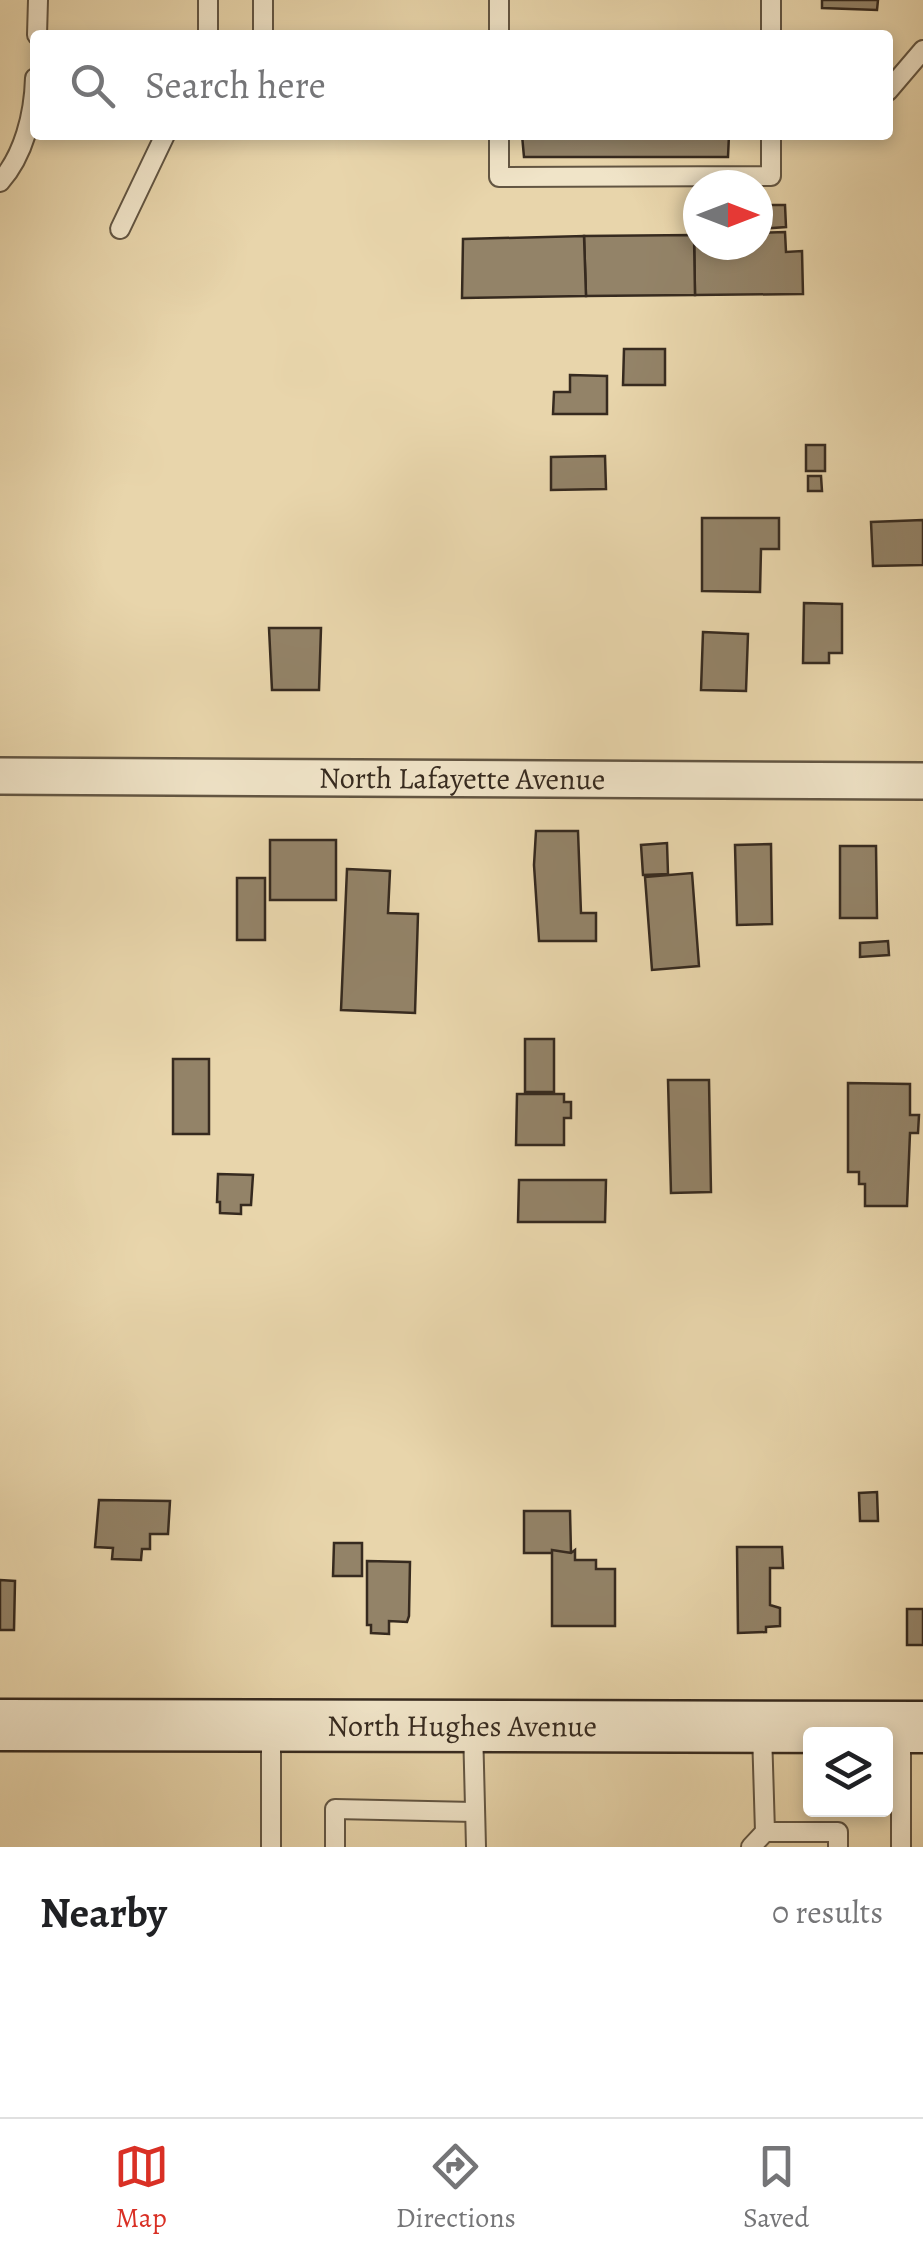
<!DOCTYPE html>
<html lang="en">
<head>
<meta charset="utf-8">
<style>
	body { margin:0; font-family:Alegreya,serif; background:#f6f6f6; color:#202124 }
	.controls { position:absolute; right:30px; bottom:30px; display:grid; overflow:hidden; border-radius:10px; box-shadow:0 5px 15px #0003 }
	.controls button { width:90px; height:90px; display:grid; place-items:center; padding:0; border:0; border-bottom:2px solid #e0e0e0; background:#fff; color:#202124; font:50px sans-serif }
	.compass { position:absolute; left:683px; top:170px; width:90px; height:90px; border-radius:50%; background:#fff; box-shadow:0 5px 15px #0003; rotate:90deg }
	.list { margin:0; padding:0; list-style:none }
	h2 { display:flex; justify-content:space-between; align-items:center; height:130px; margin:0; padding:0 40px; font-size:42px }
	h2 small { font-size:32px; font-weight:400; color:#757577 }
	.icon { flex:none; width:55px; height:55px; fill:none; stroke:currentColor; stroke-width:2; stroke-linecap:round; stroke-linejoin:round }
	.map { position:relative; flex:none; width:923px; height:1847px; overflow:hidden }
	.search { position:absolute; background:#fff; box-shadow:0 5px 15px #0003; left:30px; right:30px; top:30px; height:110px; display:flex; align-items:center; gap:25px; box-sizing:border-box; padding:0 35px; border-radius:10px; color:#757577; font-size:38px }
	.sheet { height:270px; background:#fff }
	nav { display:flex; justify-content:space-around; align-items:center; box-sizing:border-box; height:140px; border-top:2px solid #e0e0e0; background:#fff; font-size:28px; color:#757577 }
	nav a { display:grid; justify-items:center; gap:5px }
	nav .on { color:#d93025 }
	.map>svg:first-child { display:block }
	.building { fill:#938368; stroke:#362a1f; stroke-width:2.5 }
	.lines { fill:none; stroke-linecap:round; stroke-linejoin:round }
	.lane-casing { stroke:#625542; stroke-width:22 }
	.street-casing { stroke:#625542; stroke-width:40 }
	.secondary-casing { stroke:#362a1f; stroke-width:55 }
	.lane { stroke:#f0e4c8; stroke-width:18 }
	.street { stroke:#f0e4c8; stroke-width:35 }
	.secondary { stroke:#f0e4c8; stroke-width:50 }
	.labels { text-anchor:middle; stroke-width:10; stroke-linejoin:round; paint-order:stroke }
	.street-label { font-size:30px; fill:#362a1f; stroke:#f0e4c8 }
</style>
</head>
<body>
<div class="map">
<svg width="923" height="1847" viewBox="0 0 923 1847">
	<rect width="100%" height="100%" fill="#e8d5ab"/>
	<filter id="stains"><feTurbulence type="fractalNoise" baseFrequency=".002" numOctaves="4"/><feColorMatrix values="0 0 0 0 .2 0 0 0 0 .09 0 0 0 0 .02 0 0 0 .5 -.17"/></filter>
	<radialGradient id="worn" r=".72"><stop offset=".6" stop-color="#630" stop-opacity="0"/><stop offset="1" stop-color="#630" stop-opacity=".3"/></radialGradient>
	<g class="building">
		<polygon points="822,0 878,0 877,10 822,8"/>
		<polygon points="522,135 729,135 728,157 524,157"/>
		<polygon points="758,205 785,205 786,227 758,229"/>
		<polygon points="785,232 786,252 802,251 803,294 695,295 694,235 698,235 698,245 758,245 758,233"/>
		<polygon points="694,235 695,295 586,296 584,236"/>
		<polygon points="584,236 586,296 462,298 463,239"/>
		<polygon points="624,349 665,349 665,385 623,385"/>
		<polygon points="570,375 607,376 607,414 553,414 554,392 570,392"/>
		<rect x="806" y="445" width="19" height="26"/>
		<polygon points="605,456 606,489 551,490 551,457"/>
		<polygon points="808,476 821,476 822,491 808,491"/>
		<polygon points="702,518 779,518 779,549 761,549 760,592 702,591"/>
		<polygon points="923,520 923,565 873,566 871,522"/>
		<polygon points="804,603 842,604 842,653 829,653 829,663 803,663"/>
		<polygon points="269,628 321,628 319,690 272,690"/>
		<polygon points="703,632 748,634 746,691 701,690"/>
		<polygon points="536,831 578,831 581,913 596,913 596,941 539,941 534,865"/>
		<rect x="270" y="840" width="66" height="60"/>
		<polygon points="667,843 668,874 643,875 641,845"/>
		<polygon points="771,844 772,924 737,925 735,845"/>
		<polygon points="840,846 876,846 877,918 840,918"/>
		<polygon points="347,869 390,871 388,913 418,914 415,1013 341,1010"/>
		<polygon points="692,873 699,966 652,970 645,877"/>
		<rect x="237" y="878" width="28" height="62"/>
		<polygon points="888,941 889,955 860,957 860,943"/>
		<rect x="525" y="1039" width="29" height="53"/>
		<rect x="173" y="1059" width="36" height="75"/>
		<polygon points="668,1080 709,1080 711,1192 671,1193"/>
		<polygon points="848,1083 910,1084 910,1115 919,1115 918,1133 910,1133 907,1206 865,1206 865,1184 859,1184 859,1172 848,1172"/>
		<polygon points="517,1094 564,1094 564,1102 571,1102 571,1118 564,1118 564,1145 516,1145"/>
		<polygon points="218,1174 253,1175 251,1205 241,1205 241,1214 220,1213 220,1202 217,1202"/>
		<polygon points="519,1180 606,1180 605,1222 518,1222"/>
		<polygon points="877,1492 878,1521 860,1521 859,1493"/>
		<polygon points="99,1500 170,1501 168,1534 150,1534 150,1549 142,1549 141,1560 112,1559 113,1548 95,1547"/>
		<polygon points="524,1511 570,1511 571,1553 524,1553"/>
		<polygon points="334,1543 362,1543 362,1576 333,1576"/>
		<polygon points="737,1547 782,1547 783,1568 770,1568 770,1605 780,1608 780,1626 766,1627 766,1632 738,1633"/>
		<polygon points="552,1550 571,1553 575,1550 575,1560 596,1560 596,1569 615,1569 615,1626 552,1626"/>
		<polygon points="367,1561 410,1562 409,1616 407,1622 389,1621 389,1634 371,1633 371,1625 367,1625"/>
		<polygon points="0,1580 15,1581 14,1630 0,1630"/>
		<rect x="907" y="1609" width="16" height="36"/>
	</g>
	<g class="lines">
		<g class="lane-casing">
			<g id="lane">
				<polyline points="208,0 208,35"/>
				<polyline points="263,0 263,35"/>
				<polyline points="499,0 499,35"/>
				<polyline points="37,35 38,0"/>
				<polyline points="771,35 771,0"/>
				<polyline points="888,91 923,50"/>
				<polyline points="499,135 499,177 771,176 771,135"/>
				<path d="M0,182C24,155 34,114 35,78"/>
				<polyline points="120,229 165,135"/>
				<polyline points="473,1727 476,1847"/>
				<polyline points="901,1728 901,1847"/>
				<polyline points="765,1832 838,1832 838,1847"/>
				<polyline points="271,1847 271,1726"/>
				<polyline points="335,1847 335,1809 474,1812"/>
				<polyline points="751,1847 765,1832 762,1732"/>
			</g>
		</g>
		<g class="street-casing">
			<g id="street">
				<path id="s1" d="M0,776L923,781"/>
			</g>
		</g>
		<g class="secondary-casing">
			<g id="secondary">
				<path id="s2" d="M0,1725L923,1727"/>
			</g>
		</g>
		<use href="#lane" class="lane"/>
		<use href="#street" class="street"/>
		<use href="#secondary" class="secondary"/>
	</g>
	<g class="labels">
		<g class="street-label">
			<text dy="10" stroke="none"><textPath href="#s1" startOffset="462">North Lafayette Avenue</textPath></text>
			<text dy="10" stroke="none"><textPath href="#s2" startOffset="462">North Hughes Avenue</textPath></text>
		</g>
	</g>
	<rect width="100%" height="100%" filter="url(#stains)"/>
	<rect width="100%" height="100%" fill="url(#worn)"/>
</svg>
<div class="controls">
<button><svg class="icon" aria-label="layers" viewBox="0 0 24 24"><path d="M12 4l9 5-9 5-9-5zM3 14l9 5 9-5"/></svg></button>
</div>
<svg class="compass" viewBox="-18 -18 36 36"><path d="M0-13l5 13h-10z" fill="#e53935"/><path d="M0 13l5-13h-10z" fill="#757577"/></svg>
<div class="search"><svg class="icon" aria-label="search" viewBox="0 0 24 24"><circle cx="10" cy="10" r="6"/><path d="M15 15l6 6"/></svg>Search here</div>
</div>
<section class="sheet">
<h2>Nearby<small>0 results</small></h2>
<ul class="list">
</ul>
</section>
<nav>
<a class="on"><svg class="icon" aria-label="map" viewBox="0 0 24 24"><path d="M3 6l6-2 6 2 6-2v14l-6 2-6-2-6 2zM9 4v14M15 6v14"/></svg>Map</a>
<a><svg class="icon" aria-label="directions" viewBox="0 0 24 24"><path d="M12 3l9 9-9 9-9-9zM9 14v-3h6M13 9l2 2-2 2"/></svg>Directions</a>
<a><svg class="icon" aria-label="saved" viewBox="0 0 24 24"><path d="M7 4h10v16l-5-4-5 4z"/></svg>Saved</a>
</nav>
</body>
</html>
